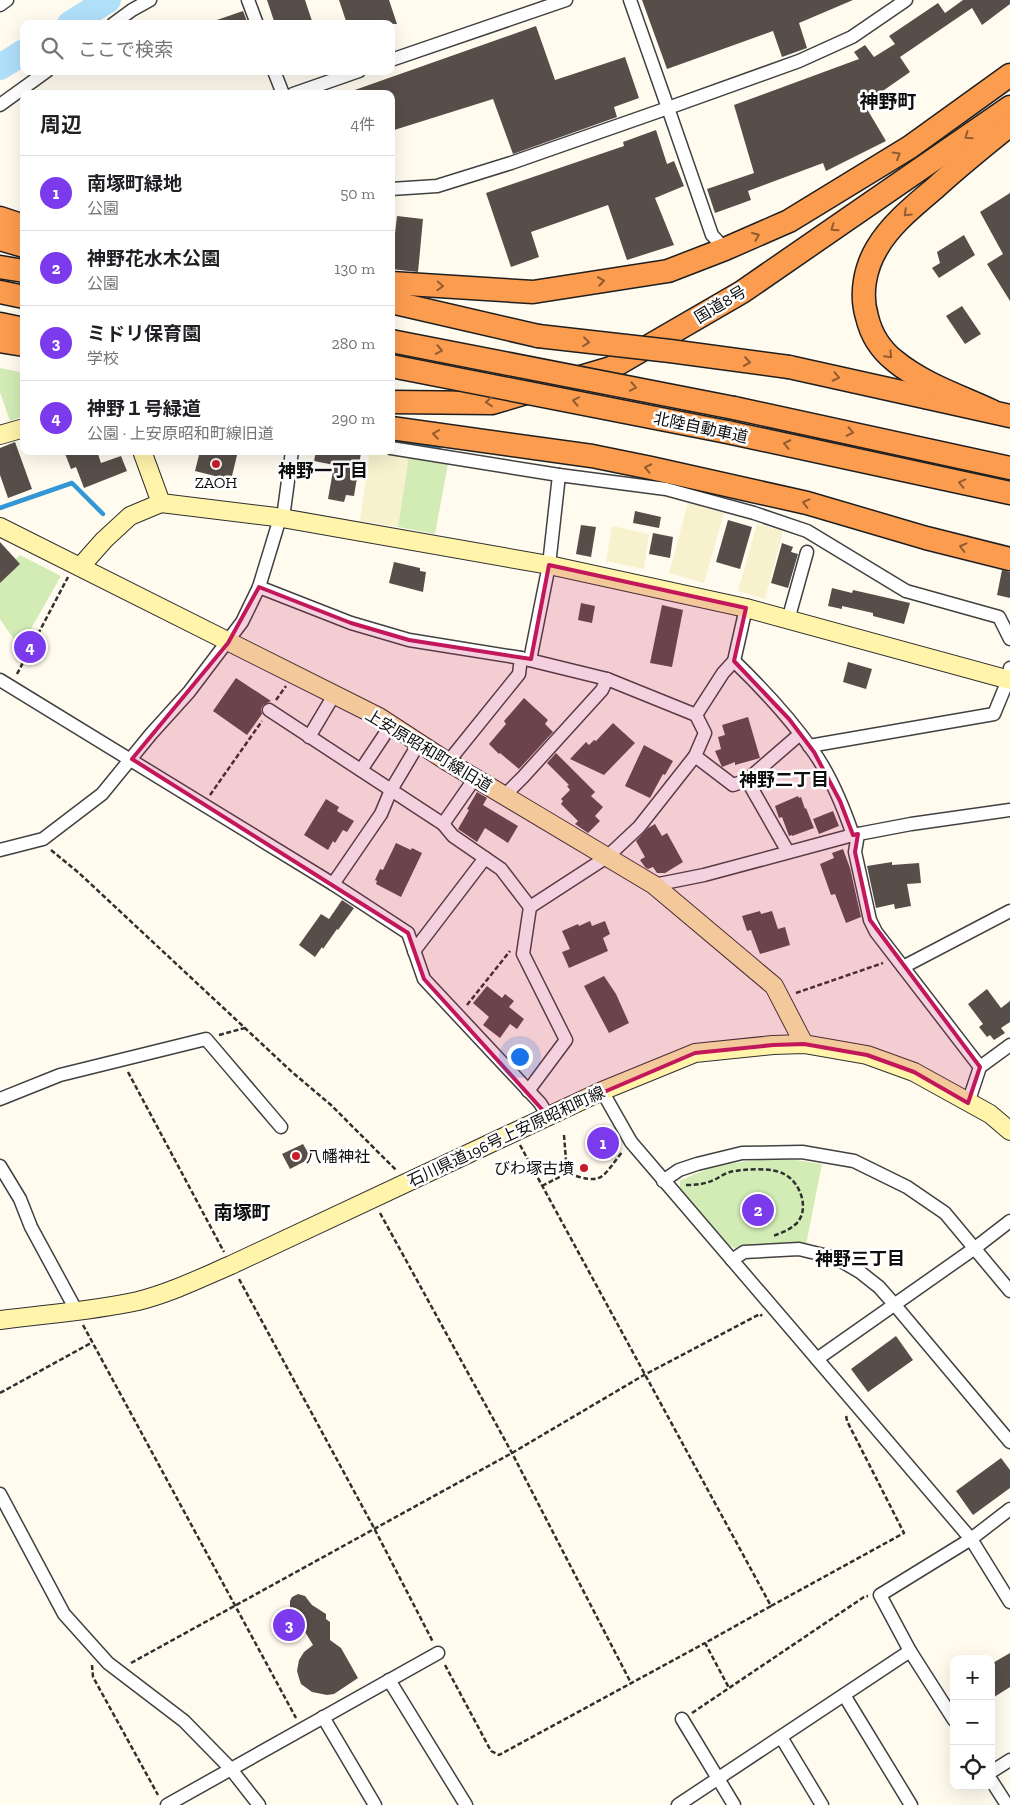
<!DOCTYPE html>
<html lang="ja">
<head>
<meta charset="utf-8">
<style>
	body { margin:0; font-family:"Zilla Slab","Noto Sans JP",serif; background:#f6f6f6; color:#202124 }
	.controls { position:absolute; right:15px; bottom:15px; display:grid; overflow:hidden; border-radius:10px; box-shadow:0 5px 20px #0002 }
	.controls button { width:45px; height:45px; display:grid; place-items:center; padding:0; border:0; border-bottom:1px solid #e0e0e0; background:#fff; color:#202124; font:25px sans-serif }
	.you { position:absolute; left:519px; top:1056px; width:18px; height:18px; margin:-12px; border:4px solid #fff; border-radius:50%; background:#1a73e8; box-shadow:0 0 0 8px #1a73e833 }
	.badge { display:grid; place-items:center; width:32px; height:32px; border-radius:50%; background:#7c3aed; color:#fff; font-size:16px; font-weight:700 }
	.pin { position:absolute; translate:-50% -50%; border:2px solid #fff; box-shadow:0 1px 5px #0006 }
	.list { margin:0; padding:0; list-style:none }
	h2 { display:flex; justify-content:space-between; align-items:center; height:65px; margin:0; padding:0 20px; font-size:21px }
	h2 small { font-size:16px; font-weight:400; color:#757577 }
	.list li { display:grid; grid-template-columns:32px 1fr auto; gap:15px; align-items:center; box-sizing:border-box; height:75px; padding:0 20px; border-top:1px solid #e0e0e0 }
	.list b { display:block; font-size:19px; white-space:nowrap }
	.list p { margin:0; font-size:16px; white-space:nowrap; color:#757577 }
	.list em { font-size:16px; font-style:normal; color:#757577 }
	.icon { flex:none; width:28px; height:28px; fill:none; stroke:currentColor; stroke-width:2; stroke-linecap:round; stroke-linejoin:round }
	.map { position:relative; flex:none; width:1010px; height:1805px; overflow:hidden }
	.search { position:absolute; background:#fff; box-shadow:0 5px 20px #0002; left:20px; top:20px; width:375px; height:55px; display:flex; align-items:center; gap:12px; box-sizing:border-box; padding:0 18px; border-radius:10px; color:#757577; font-size:19px }
	.panel { position:absolute; background:#fff; box-shadow:0 5px 20px #0002; left:20px; top:90px; width:375px; height:365px; border-radius:10px }
	.map>svg:first-child { display:block }
	.farmland { fill:#f7f2cd }
	.green { fill:#d3ecb6 }
	.lines { fill:none; stroke-linecap:round; stroke-linejoin:round }
	.stream { stroke:#3397d5; stroke-width:4.5 }
	.river { stroke:#b0dffa; stroke-width:26 }
	.building { fill:#574e49 }
	.street-casing { stroke:#414141; stroke-width:15 }
	.secondary-casing { stroke:#303030; stroke-width:20 }
	.highway-casing { stroke:#1f1f1f; stroke-width:25 }
	.path { stroke:#303030; stroke-width:2.5; stroke-dasharray:5 2.5; stroke-linecap:butt }
	.street { stroke:#fff; stroke-width:12 }
	.secondary { stroke:#fff4aa; stroke-width:18 }
	.highway { stroke:#fc9c4f; stroke-width:22 }
	.highway-bridge-casing { stroke:#1f1f1f; stroke-width:25; stroke-linecap:butt }
	.highway-bridge { stroke:#fc9c4f; stroke-width:22 }
	.oneway { stroke:#915c32 }
	.marked { fill:#c2185b; fill-opacity:0.2; stroke:#c2185b; stroke-width:4; stroke-linejoin:round }
	.poi-dot { fill:#c61d28; stroke:#fff; stroke-width:2 }
	.labels { text-anchor:middle; stroke-width:5; stroke-linejoin:round; paint-order:stroke }
	.street-label { font-size:16px; fill:#0e0e0e; stroke:#fff }
	.poi-label { font-size:16px; fill:#0e0e0e; stroke:#fff }
	.neighbourhood-label { font-size:18px; font-weight:bold; fill:#0e0e0e; stroke:#fff }
	.quarter-label { font-size:19px; font-weight:bold; fill:#0e0e0e; stroke:#fff }
</style>
</head>
<body>
<div class="map">
<svg width="1010" height="1805" viewBox="0 0 1010 1805">
	<rect width="100%" height="100%" fill="#fffbef"/>
	<g class="farmland">
		<polygon points="370,451 391,451 409,455 398,527 360,521"/>
		<polygon points="688,503 724,513 704,583 669,573"/>
		<polygon points="757,524 783,531 765,599 738,591"/>
		<polygon points="612,526 649,534 644,569 606,561"/>
	</g>
	<g class="green">
		<polygon points="0,368 24,373 24,416 10,421 0,392"/>
		<polygon points="409,455 448,464 435,534 398,527"/>
		<polygon points="20,555 61,576 20,648 0,619 0,573"/>
		<path d="M773,1159H789L822,1164L806,1245L770,1244L734,1248L729,1245L680,1189V1181C711,1165 739,1161 773,1159Z"/>
	</g>
	<g class="lines">
		<g class="stream">
			<polyline points="391,441 439,449"/>
			<polyline points="0,508 72,483 103,514"/>
		</g>
		<g class="river">
			<polyline points="70,24 108,0"/>
			<polyline points="0,67 24,52"/>
		</g>
	</g>
	<g class="building">
		<polygon points="267,0 305,0 313,24 275,24"/>
		<polygon points="339,0 389,0 397,24 347,24"/>
		<polygon points="642,0 853,0 799,23 807,48 782,57 773,31 667,69"/>
		<polygon points="963,0 1010,0 1010,4 982,25 972,8 900,57 910,72 864,104 886,141 826,171 823,163 748,191 751,200 715,213 707,189 754,173 734,105 859,59 854,52 865,45 874,57 895,44 889,36 938,3 945,13"/>
		<polygon points="243,11 248,24 211,24 211,22"/>
		<polygon points="536,26 555,80 625,57 639,98 614,107 617,117 513,154 493,99 391,131 391,94 349,94 349,92"/>
		<polygon points="656,130 667,164 674,161 684,186 655,198 674,245 627,260 608,205 531,232 539,257 511,267 486,193 624,146 623,142"/>
		<polygon points="1010,193 1010,301 987,264 1003,254 980,212"/>
		<polygon points="397,216 423,219 418,272 391,269"/>
		<polygon points="964,235 975,255 939,278 932,268 940,263 937,252"/>
		<polygon points="962,306 981,334 965,344 946,316"/>
		<polygon points="15,442 32,489 8,498 0,475 0,448"/>
		<polygon points="64,451 84,451 85,455 97,451 101,463 121,456 127,471 84,488 76,467 71,469"/>
		<polygon points="200,451 238,451 231,480 195,471"/>
		<polygon points="316,451 347,451 361,453 354,496 346,495 344,502 328,499 334,465 314,461"/>
		<polygon points="635,511 661,517 659,528 633,523"/>
		<polygon points="728,520 752,527 740,569 716,562"/>
		<polygon points="581,525 596,527 591,557 576,554"/>
		<polygon points="653,533 673,537 670,558 649,554"/>
		<polygon points="0,542 20,564 0,583"/>
		<polygon points="782,543 793,547 791,552 798,554 788,588 771,583"/>
		<polygon points="394,562 420,568 420,571 426,572 423,592 389,583"/>
		<polygon points="1002,570 1010,572 1010,598 997,595"/>
		<polygon points="832,588 852,593 853,590 910,603 904,624 873,616 873,613 842,606 842,609 828,606"/>
		<polygon points="581,603 595,606 592,623 578,620"/>
		<polygon points="662,605 683,610 672,667 650,663"/>
		<polygon points="848,662 872,669 866,689 843,682"/>
		<polygon points="236,678 271,701 263,705 261,709 262,714 247,735 213,711"/>
		<polygon points="524,698 548,720 545,724 553,732 519,769 500,753 499,754 489,744 506,724 504,721"/>
		<polygon points="748,717 760,758 735,765 735,762 722,767 715,751 721,749 718,737 725,735 722,725"/>
		<polygon points="613,723 635,743 604,775 570,759 586,742 589,745 594,740 596,741"/>
		<polygon points="644,745 673,761 665,775 663,774 650,798 625,786"/>
		<polygon points="556,753 595,792 591,796 603,807 595,816 600,821 588,833 575,824 578,821 561,804 563,801 561,799 570,790 567,786 569,785 547,763"/>
		<polygon points="477,792 487,798 483,805 518,826 508,843 485,828 477,842 458,829 469,810 467,809"/>
		<polygon points="798,796 799,798 801,797 805,809 806,808 814,828 792,836 792,835 789,836 782,817 779,818 775,806"/>
		<polygon points="326,799 339,807 337,811 354,821 347,832 343,830 335,843 333,841 328,850 304,835"/>
		<polygon points="833,811 839,826 819,834 813,819"/>
		<polygon points="655,824 662,836 667,833 683,862 665,873 657,873 653,867 648,869 645,867 640,860 645,857 636,841 648,828"/>
		<polygon points="396,843 411,850 412,848 422,853 401,897 376,884 377,881 375,880 380,869 383,870"/>
		<polygon points="843,849 850,868 861,917 846,923 835,894 831,895 820,864 834,858 832,853"/>
		<polygon points="892,862 892,865 919,863 921,883 907,884 911,906 895,909 894,904 876,908 867,866"/>
		<polygon points="342,900 354,908 338,930 337,929 323,949 322,947 315,957 299,945 321,914 329,919"/>
		<polygon points="760,911 761,914 772,911 778,929 785,927 790,945 760,954 751,930 747,931 742,916"/>
		<polygon points="590,921 592,926 605,921 610,934 603,938 608,951 569,968 562,952 570,949 562,931 578,924 579,926"/>
		<polygon points="604,976 616,994 629,1023 609,1033 584,986"/>
		<polygon points="487,986 502,998 505,994 514,1001 509,1007 524,1019 517,1029 510,1024 500,1038 483,1025 489,1017 473,1003"/>
		<polygon points="987,989 1001,1008 1010,1001 1010,1022 1001,1028 1005,1033 994,1040 990,1035 987,1037 979,1027 983,1024 968,1004"/>
		<polygon points="303,1144 311,1158 290,1169 282,1154"/>
		<polygon points="896,1336 913,1360 868,1392 851,1369"/>
		<polygon points="1001,1458 1010,1470 1010,1488 973,1515 956,1491"/>
		<polygon points="298,1594 305,1596 312,1605 326,1614 326,1619 330,1622 330,1640 341,1648 358,1678 334,1694 327,1695 312,1692 301,1684 299,1678 297,1671 299,1660 304,1652 313,1645 290,1607 290,1601 292,1597"/>
		<polygon points="1010,1653 1010,1687 991,1699 991,1664"/>
	</g>
	<g class="lines">
		<g class="street-casing">
			<g id="street">
				<polyline points="248,0 257,24"/>
				<polyline points="630,0 668,108 799,61 852,37 906,0"/>
				<polyline points="0,5 7,0"/>
				<polyline points="113,24 132,10 150,0"/>
				<polyline points="391,60 566,0"/>
				<polyline points="274,71 283,94"/>
				<polyline points="293,94 359,71"/>
				<polyline points="0,105 47,71"/>
				<polyline points="391,189 437,186 511,163 668,108 712,235 725,249"/>
				<polyline points="391,448 559,475 549,565 530,660"/>
				<polyline points="559,475 666,489 754,513 807,531 906,591 999,617 1010,639"/>
				<polyline points="283,518 292,451"/>
				<polyline points="259,587 351,623 409,640 521,658 607,679 696,715 723,673 734,661 746,608"/>
				<polyline points="788,620 807,552"/>
				<path d="M734,661C763,689 790,718 813,751C831,776 843,806 853,835"/>
				<polyline points="0,680 333,884 408,933 424,979 540,1103 548,1116"/>
				<polyline points="269,710 443,824 453,836 501,869 530,907 523,954 566,1040 528,1091"/>
				<polyline points="309,737 334,695"/>
				<polyline points="809,746 994,714 1008,680 1010,668"/>
				<polyline points="695,756 733,785 747,780 788,852"/>
				<polyline points="448,762 519,674 521,658"/>
				<polyline points="361,770 391,725"/>
				<polyline points="747,780 800,734"/>
				<polyline points="504,796 523,777 602,690 607,679"/>
				<polyline points="443,824 475,778"/>
				<polyline points="858,834 855,852 870,920 876,932 980,1067"/>
				<polyline points="0,850 43,839 102,794 151,734 189,692 242,622 259,587 280,518"/>
				<polyline points="333,884 381,814 391,790 419,743"/>
				<polyline points="654,885 704,875 853,835 911,824 1010,810"/>
				<polyline points="530,907 607,857 639,827 695,756 705,733 696,715"/>
				<polyline points="414,951 485,858"/>
				<polyline points="903,967 1010,911"/>
				<polyline points="602,1091 631,1142 817,1359"/>
				<polyline points="0,1099 60,1075 206,1039 281,1127"/>
				<polyline points="968,1103 980,1067 1010,1045"/>
				<polyline points="0,1166 20,1199 31,1227 76,1310"/>
				<polyline points="663,1181 679,1170 697,1164 742,1153 802,1152 854,1161 907,1187 945,1213 1010,1291"/>
				<polyline points="1010,1221 975,1248 817,1359 971,1539 1010,1602"/>
				<polyline points="732,1260 744,1252 799,1249 836,1258 860,1272 879,1287 894,1304 1010,1442"/>
				<polyline points="0,1494 64,1614 108,1663 184,1721 230,1768 259,1805"/>
				<polyline points="910,1651 880,1595 971,1539 1010,1509"/>
				<polyline points="389,1680 466,1805"/>
				<polyline points="844,1695 911,1805"/>
				<polyline points="323,1717 375,1805"/>
				<polyline points="682,1719 734,1805"/>
				<polyline points="781,1737 822,1805"/>
				<polyline points="991,1772 1010,1760"/>
				<polyline points="991,1780 1007,1805"/>
				<polyline points="167,1805 438,1653"/>
				<polyline points="678,1805 910,1651 954,1720"/>
			</g>
		</g>
		<g class="secondary-casing">
			<g id="secondary">
				<polyline points="0,435 24,428"/>
				<polyline points="142,451 161,503 276,517 549,565 746,608 1010,680"/>
				<polyline points="0,527 379,717 448,762 654,885 774,986 804,1044"/>
				<polyline points="81,566 104,540 130,516 161,503"/>
				<path d="M0,1320C46,1314 93,1311 138,1301C170,1293 201,1278 231,1265L602,1091L695,1053L773,1045L804,1044L867,1055L914,1072L990,1114L1010,1131"/>
			</g>
		</g>
		<g class="highway-casing">
			<g id="highway">
				<polyline points="0,218 24,226"/>
				<polyline points="0,239 24,246"/>
				<polyline points="0,267 24,271"/>
				<polyline points="391,283 533,292 668,271 725,249 789,221 910,147 1010,75"/>
				<polyline points="0,292 24,297"/>
				<polyline points="391,302 538,336"/>
				<polyline points="0,324 24,329"/>
				<polyline points="0,341 24,345"/>
				<polyline points="789,367 1010,416"/>
				<polyline points="391,402 492,403 611,368 742,292 1010,107"/>
				<polyline points="734,408 1010,468"/>
				<path d="M992,411C960,396 923,384 895,361C881,350 871,334 867,317C860,294 865,268 877,248C891,224 914,206 935,188C959,166 985,145 1010,125"/>
				<polyline points="391,428 592,456 651,468 807,503 926,538 1010,559"/>
				<polyline points="727,432 1010,493"/>
			</g>
		</g>
		<g class="path">
			<polyline points="17,674 68,577"/>
			<polyline points="276,700 286,686"/>
			<polyline points="210,795 262,721"/>
			<polyline points="51,850 79,873 292,1072 331,1105 397,1171"/>
			<polyline points="796,993 883,963"/>
			<polyline points="467,1005 510,951"/>
			<polyline points="219,1035 245,1028"/>
			<polyline points="128,1072 224,1252"/>
			<polyline points="564,1135 567,1173"/>
			<polyline points="520,1145 771,1606 705,1643 729,1688"/>
			<path d="M686,1185C697,1185 706,1184 716,1179C720,1177 725,1173 730,1172C743,1169 772,1167 784,1174C800,1182 810,1208 797,1223C790,1230 781,1233 773,1236"/>
			<path d="M542,1186L567,1173C604,1186 601,1178 623,1151"/>
			<polyline points="380,1213 512,1453 631,1683"/>
			<polyline points="239,1279 374,1528 433,1642"/>
			<polyline points="83,1325 296,1718"/>
			<polyline points="0,1393 91,1343"/>
			<polyline points="771,1606 904,1533 847,1421 846,1415"/>
			<polyline points="131,1663 512,1453 644,1375 760,1314 762,1316"/>
			<polyline points="92,1665 93,1677 158,1795"/>
			<polyline points="445,1665 491,1751 499,1755 705,1643"/>
			<polyline points="692,1713 864,1597 868,1596"/>
		</g>
		<use href="#street" class="street"/>
		<use href="#secondary" class="secondary"/>
		<use href="#highway" class="highway"/>
		<g class="highway-bridge-casing">
			<g id="highway-bridge">
				<polyline points="538,336 670,351 789,367"/>
				<polyline points="391,341 734,408"/>
				<polyline points="391,366 727,432"/>
			</g>
		</g>
		<use href="#highway-bridge" class="highway-bridge"/>
	</g>
	<defs><path id="oneway-chevron" d="M-2-3.5L2.5 0L-2 3.5" fill="none" stroke-width="1.6" stroke-linecap="round" stroke-linejoin="round" transform="scale(1.25)"/></defs>
	<g class="oneway">
		<use href="#oneway-chevron" transform="translate(968 136) rotate(145)"/>
		<use href="#oneway-chevron" transform="translate(897 155) rotate(-31)"/>
		<use href="#oneway-chevron" transform="translate(907 213) rotate(136)"/>
		<use href="#oneway-chevron" transform="translate(834 228) rotate(145)"/>
		<use href="#oneway-chevron" transform="translate(756 236) rotate(-23)"/>
		<use href="#oneway-chevron" transform="translate(601 281) rotate(-9)"/>
		<use href="#oneway-chevron" transform="translate(440 286) rotate(3)"/>
		<use href="#oneway-chevron" transform="translate(586 342) rotate(6)"/>
		<use href="#oneway-chevron" transform="translate(439 350) rotate(11)"/>
		<use href="#oneway-chevron" transform="translate(889 355) rotate(46)"/>
		<use href="#oneway-chevron" transform="translate(747 362) rotate(8)"/>
		<use href="#oneway-chevron" transform="translate(836 377) rotate(12)"/>
		<use href="#oneway-chevron" transform="translate(633 387) rotate(11)"/>
		<use href="#oneway-chevron" transform="translate(576 401) rotate(-169)"/>
		<use href="#oneway-chevron" transform="translate(489 402) rotate(175)"/>
		<use href="#oneway-chevron" transform="translate(850 432) rotate(12)"/>
		<use href="#oneway-chevron" transform="translate(436 434) rotate(-172)"/>
		<use href="#oneway-chevron" transform="translate(787 444) rotate(-168)"/>
		<use href="#oneway-chevron" transform="translate(648 468) rotate(-168)"/>
		<use href="#oneway-chevron" transform="translate(962 483) rotate(-167)"/>
		<use href="#oneway-chevron" transform="translate(806 503) rotate(-166)"/>
		<use href="#oneway-chevron" transform="translate(963 547) rotate(-166)"/>
	</g>
	<path class="marked" d="M549,565L746,608L734,661L789,719L814,752L840,801L853,835L858,834L855,852L870,920L980,1067L968,1103L914,1072L867,1055L804,1044L773,1045L695,1053L548,1116L424,979L408,933L132,759L228,643L259,587L351,623L409,640L531,659Z"/>
	<g class="poi-dot">
		<circle cx="216" cy="464" r="5"/>
		<circle cx="296" cy="1156" r="5"/>
		<circle cx="584" cy="1168" r="5"/>
	</g>
	<g class="labels">
		<g class="street-label">
			<text transform="translate(720 304) rotate(-31)" y="6">国道8号</text>
			<text transform="translate(701 427) rotate(12)" y="6">北陸自動車道</text>
			<text transform="translate(429 750) rotate(31)" y="6">上安原昭和町線旧道</text>
			<text transform="translate(506 1136) rotate(-25)" y="6">石川県道196号上安原昭和町線</text>
		</g>
		<g class="poi-label">
			<text x="216" y="488">ZAOH</text>
			<text x="306" y="1162" text-anchor="start">八幡神社</text>
			<text x="574" y="1174" text-anchor="end">びわ塚古墳</text>
		</g>
		<g class="neighbourhood-label">
			<text x="323" y="477">神野一丁目</text>
			<text x="784" y="786">神野二丁目</text>
			<text x="860" y="1265">神野三丁目</text>
		</g>
		<g class="quarter-label">
			<text x="888" y="108">神野町</text>
			<text x="242" y="1219">南塚町</text>
		</g>
	</g>
</svg>
<div class="controls">
<button>+</button>
<button>−</button>
<button><svg class="icon" aria-label="locate" viewBox="0 0 24 24"><circle cx="12" cy="12" r="6"/><path d="M12 2v4M12 18v4M2 12h4M18 12h4"/></svg></button>
</div>
<div class="you"></div>
<div class="pin badge" style="left:603px;top:1143px">1</div>
<div class="pin badge" style="left:758px;top:1210px">2</div>
<div class="pin badge" style="left:289px;top:1625px">3</div>
<div class="pin badge" style="left:30px;top:647px">4</div>
<div class="search"><svg class="icon" aria-label="search" viewBox="0 0 24 24"><circle cx="10" cy="10" r="6"/><path d="M15 15l6 6"/></svg>ここで検索</div>
<section class="panel">
<h2>周辺<small>4件</small></h2>
<ul class="list">
<li><span class="badge">1</span><div><b>南塚町緑地</b><p>公園</p></div><em>50 m</em></li>
<li><span class="badge">2</span><div><b>神野花水木公園</b><p>公園</p></div><em>130 m</em></li>
<li><span class="badge">3</span><div><b>ミドリ保育園</b><p>学校</p></div><em>280 m</em></li>
<li><span class="badge">4</span><div><b>神野１号緑道</b><p>公園 · 上安原昭和町線旧道</p></div><em>290 m</em></li>
</ul>
</section>
</div>
</body>
</html>
